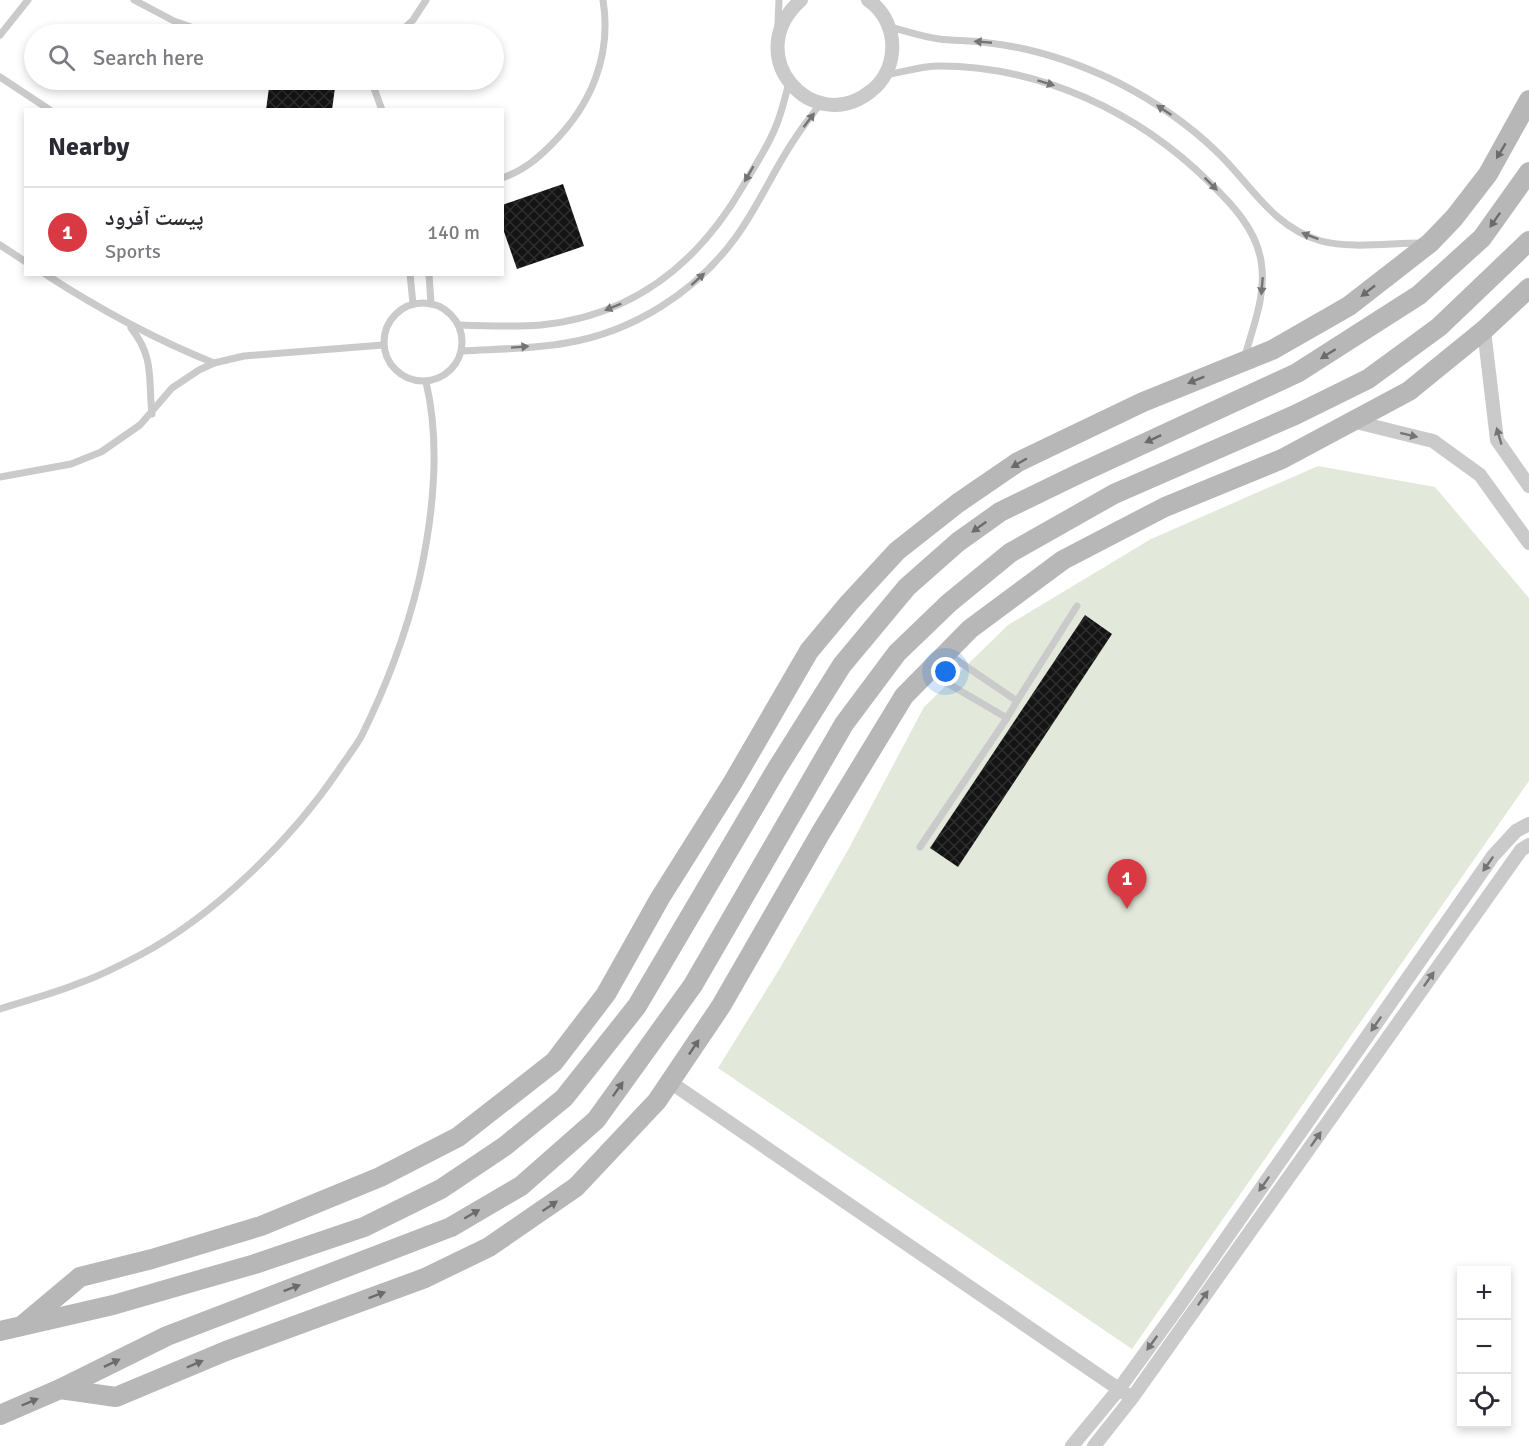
<!DOCTYPE html>
<html lang="en">
<head>
<meta charset="utf-8">
<style>
	body { margin:0; font-family:Signika,"Noto Naskh Arabic",sans-serif; background:#f2f2f3; color:#2b2b33 }
	.controls { position:absolute; right:18px; bottom:18px; display:grid; overflow:hidden; border-radius:0px; box-shadow:0 3px 9px #0003 }
	.controls button { width:54px; height:54px; display:grid; place-items:center; padding:0; border:0; border-bottom:2px solid #e1e1e2; background:#fff; color:#2b2b33; font:30px sans-serif }
	.you { position:absolute; left:946px; top:672px; width:21px; height:21px; margin:-15px; border:4px solid #fff; border-radius:50%; background:#1a73e8; box-shadow:0 0 0 9px #1a73e833 }
	.badge { display:grid; place-items:center; width:39px; height:39px; border-radius:50%; background:#d93942; color:#fff; font-size:20px; font-weight:700 }
	.pin { position:absolute; translate:-50% -50px; filter:drop-shadow(0 2px 3px #0008) }
	.pin::after { content:''; position:absolute; top:32px; width:21px; height:18px; background:inherit; clip-path:polygon(0 0,100% 0,50% 100%) }
	.list { margin:0; padding:0; list-style:none }
	h2 { display:flex; justify-content:space-between; align-items:center; height:78px; margin:0; padding:0 24px; font-size:26px }
	h2 small { font-size:20px; font-weight:400; color:#7c7c81 }
	.list li { display:grid; grid-template-columns:39px 1fr auto; gap:18px; align-items:center; box-sizing:border-box; height:90px; padding:0 24px; border-top:2px solid #e1e1e2 }
	.list b { display:block; font-size:22px; white-space:nowrap }
	.list p { margin:0; font-size:20px; white-space:nowrap; color:#7c7c81 }
	.list em { font-size:20px; font-style:normal; color:#7c7c81 }
	.icon { flex:none; width:33px; height:33px; fill:none; stroke:currentColor; stroke-width:2; stroke-linecap:round; stroke-linejoin:round }
	.map { position:relative; flex:none; width:1529px; height:1446px; overflow:hidden }
	.search { position:absolute; background:#fff; box-shadow:0 3px 9px #0003; left:24px; top:24px; width:480px; height:66px; display:flex; align-items:center; gap:15px; box-sizing:border-box; padding:0 21px; border-radius:33px; color:#7c7c81; font-size:22px }
	.panel { position:absolute; background:#fff; box-shadow:0 3px 9px #0003; left:24px; top:108px; width:480px; height:168px; border-radius:0px }
	.map>svg:first-child { display:block }
	.green { fill:#e2e9db }
	.building { fill:url(#building-cross-hatch) }
	.lines { fill:none; stroke-linecap:round; stroke-linejoin:round }
	.lane { stroke:#cacaca; stroke-width:7 }
	.street { stroke:#cacaca; stroke-width:14 }
	.secondary { stroke:#b7b7b7; stroke-width:20 }
	.oneway { fill:#747474 }
	.oneway2 { fill:#6b6b6b }
</style>
</head>
<body>
<div class="map">
<svg width="1529" height="1446" viewBox="0 0 1529 1446">
	<defs>
		<pattern id="building-cross-hatch" width="8" height="8" patternUnits="userSpaceOnUse" patternTransform="scale(1.5)"><rect width="8" height="8" fill="#141414"/><path d="M0 0l8 8M0 8l8-8" fill="none" stroke="#2e2e2e"/></pattern>
	</defs>
	<rect width="100%" height="100%" fill="#fff"/>
	<polygon class="green" points="1318,466 1435,487 1529,598 1529,781 1132,1349 718,1068 780,968 848,850 924,707 1008,625 1151,539"/>
	<g class="building">
		<polygon points="270,80 336,80 332,110 266,110"/>
		<polygon points="563,184 584,246 517,269 502,226 502,205"/>
		<polygon points="1085,615 1112,634 958,867 930,848"/>
	</g>
	<g class="lines">
		<g class="lane">
			<polyline points="134,0 174,21 211,34"/>
			<polyline points="778,24 779,0"/>
			<path d="M890,27C906,31 922,37 939,39C955,41 972,40 989,43C1034,48 1078,63 1119,83C1154,101 1188,124 1216,151C1251,184 1272,227 1321,241C1351,249 1390,243 1421,243"/>
			<polyline points="398,34 413,20 426,0"/>
			<polyline points="0,35 28,0"/>
			<path d="M885,75C903,72 922,66 939,66C1041,66 1138,112 1209,182C1231,203 1256,229 1261,261C1267,293 1253,327 1244,359"/>
			<polyline points="0,77 50,110"/>
			<polyline points="371,80 382,110"/>
			<path d="M502,178C523,171 537,159 552,144C591,105 612,56 603,0"/>
			<polyline points="0,245 26,262"/>
			<path d="M45,274C99,309 154,339 214,363"/>
			<polyline points="410,274 413,304"/>
			<polyline points="429,274 431,304"/>
			<circle cx="423" cy="342" r="39"/>
			<path d="M459,325C486,326 513,327 541,325C632,316 698,264 743,186C754,167 768,147 776,126C782,112 785,97 789,83"/>
			<path d="M131,328C155,358 148,379 152,414"/>
			<path d="M462,351C496,349 532,349 566,343C633,332 696,292 736,237C758,207 773,171 794,140C802,127 812,115 821,103"/>
			<polyline points="0,477 71,464 101,452 140,425 172,388 199,370 214,363 244,356 383,345"/>
			<polyline points="948,654 1017,701 1007,718"/>
			<polyline points="1017,701 1077,606"/>
			<polyline points="920,847 1007,718 930,673"/>
			<path d="M0,1009C27,1000 56,993 82,982C102,975 121,965 140,955C214,916 291,840 338,771C345,760 354,749 361,737C386,687 406,634 419,580C433,517 441,445 426,382"/>
		</g>
		<g class="street">
			<path d="M801,0C739,55 813,138 871,91C883,82 891,67 892,52C894,32 885,11 868,0"/>
			<polyline points="1484,330 1497,440 1529,486"/>
			<polyline points="1352,421 1433,441 1480,475 1529,543"/>
			<polyline points="670,1082 1126,1394"/>
			<polyline points="1072,1446 1119,1389 1177,1309 1493,856 1516,831 1529,824"/>
			<polyline points="1094,1446 1132,1398 1521,850 1529,845"/>
		</g>
		<g class="secondary">
			<polyline points="24,1324 80,1277 152,1259 261,1226 380,1177 458,1137 554,1062 606,994 660,898 733,782 809,651 849,603 897,551 958,503 1018,462 1143,402 1272,350 1349,306 1430,243 1454,218 1488,174 1529,100"/>
			<polyline points="0,1331 113,1305 255,1264 364,1227 441,1189 505,1146 564,1098 637,1006 776,770 842,665 907,587 958,542 1000,512 1076,475 1297,373 1419,295 1482,238 1529,172"/>
			<polyline points="60,1389 116,1397 226,1351 425,1278 489,1247 576,1187 657,1101 721,1006 820,834 904,696 970,629 1063,560 1165,507 1282,459 1409,391 1484,330 1529,288"/>
			<polyline points="0,1415 60,1389 167,1336 451,1227 521,1186 596,1120 693,985 844,724 897,653 949,603 1010,553 1114,494 1295,415 1368,379 1439,327 1529,241"/>
		</g>
	</g>
	<defs><path id="oneway-solid" d="M-6-.8H1V-3.2L6.5 0L1 3.2V.8H-6Z" transform="scale(1.5)"/></defs>
	<g class="oneway">
		<use href="#oneway-solid" transform="translate(983 42) rotate(-175)"/>
		<use href="#oneway-solid" transform="translate(1046 83) rotate(17)"/>
		<use href="#oneway-solid" transform="translate(1164 110) rotate(-146)"/>
		<use href="#oneway-solid" transform="translate(809 120) rotate(-53)"/>
		<use href="#oneway-solid" transform="translate(749 174) rotate(120)"/>
		<use href="#oneway-solid" transform="translate(1211 184) rotate(45)"/>
		<use href="#oneway-solid" transform="translate(1310 236) rotate(-159)"/>
		<use href="#oneway-solid" transform="translate(698 279) rotate(-42)"/>
		<use href="#oneway-solid" transform="translate(1262 286) rotate(95)"/>
		<use href="#oneway-solid" transform="translate(613 307) rotate(158)"/>
		<use href="#oneway-solid" transform="translate(520 347) rotate(-4)"/>
		<use href="#oneway-solid" transform="translate(1409 435) rotate(14)"/>
		<use href="#oneway-solid" transform="translate(1499 436) rotate(-106)"/>
		<use href="#oneway-solid" transform="translate(1488 864) rotate(125)"/>
		<use href="#oneway-solid" transform="translate(1429 979) rotate(-55)"/>
		<use href="#oneway-solid" transform="translate(1376 1024) rotate(125)"/>
		<use href="#oneway-solid" transform="translate(1316 1139) rotate(-55)"/>
		<use href="#oneway-solid" transform="translate(1264 1184) rotate(125)"/>
		<use href="#oneway-solid" transform="translate(1203 1298) rotate(-55)"/>
		<use href="#oneway-solid" transform="translate(1152 1343) rotate(126)"/>
	</g>
	<g class="oneway2">
		<use href="#oneway-solid" transform="translate(1501 151) rotate(121)"/>
		<use href="#oneway-solid" transform="translate(1495 220) rotate(125)"/>
		<use href="#oneway-solid" transform="translate(1368 291) rotate(142)"/>
		<use href="#oneway-solid" transform="translate(1328 354) rotate(148)"/>
		<use href="#oneway-solid" transform="translate(1196 380) rotate(158)"/>
		<use href="#oneway-solid" transform="translate(1153 439) rotate(155)"/>
		<use href="#oneway-solid" transform="translate(1019 463) rotate(150)"/>
		<use href="#oneway-solid" transform="translate(979 527) rotate(144)"/>
		<use href="#oneway-solid" transform="translate(694 1047) rotate(-56)"/>
		<use href="#oneway-solid" transform="translate(618 1089) rotate(-55)"/>
		<use href="#oneway-solid" transform="translate(550 1206) rotate(-34)"/>
		<use href="#oneway-solid" transform="translate(472 1214) rotate(-30)"/>
		<use href="#oneway-solid" transform="translate(292 1288) rotate(-21)"/>
		<use href="#oneway-solid" transform="translate(377 1295) rotate(-20)"/>
		<use href="#oneway-solid" transform="translate(112 1363) rotate(-26)"/>
		<use href="#oneway-solid" transform="translate(195 1364) rotate(-23)"/>
		<use href="#oneway-solid" transform="translate(30 1402) rotate(-23)"/>
	</g>
</svg>
<div class="controls">
<button>+</button>
<button>−</button>
<button><svg class="icon" aria-label="locate" viewBox="0 0 24 24"><circle cx="12" cy="12" r="6"/><path d="M12 2v4M12 18v4M2 12h4M18 12h4"/></svg></button>
</div>
<div class="you"></div>
<div class="pin badge" style="left:1127px;top:909px">1</div>
<div class="search"><svg class="icon" aria-label="search" viewBox="0 0 24 24"><circle cx="10" cy="10" r="6"/><path d="M15 15l6 6"/></svg>Search here</div>
<section class="panel">
<h2>Nearby<small></small></h2>
<ul class="list">
<li><span class="badge">1</span><div><b>پیست آفرود</b><p>Sports</p></div><em>140 m</em></li>
</ul>
</section>
</div>
</body>
</html>
